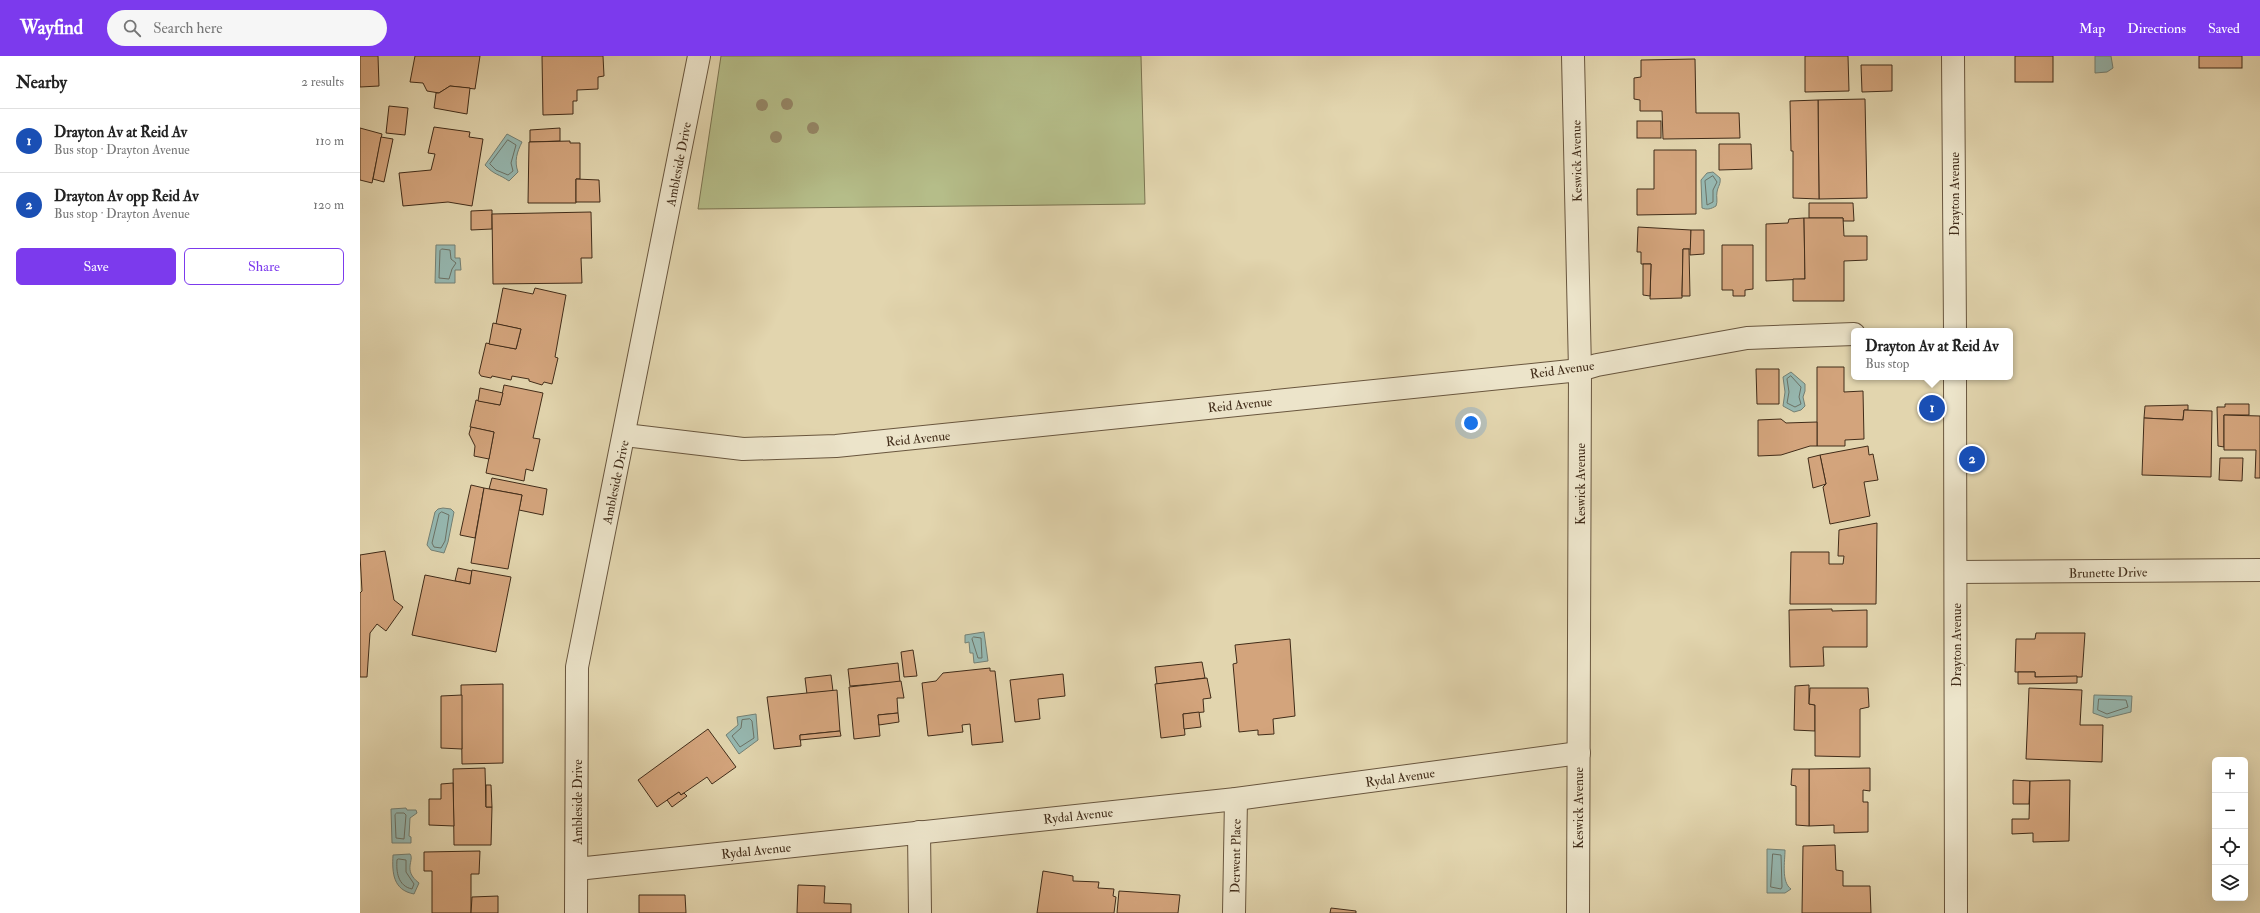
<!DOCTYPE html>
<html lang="en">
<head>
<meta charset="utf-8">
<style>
	body { margin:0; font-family:"IM FELL Double Pica",serif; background:#f6f6f6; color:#222 }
	.controls { position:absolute; right:12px; bottom:12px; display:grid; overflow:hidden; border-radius:6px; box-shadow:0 4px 16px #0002 }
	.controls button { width:36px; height:36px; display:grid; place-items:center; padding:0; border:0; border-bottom:1px solid #e0e0e0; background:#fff; color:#222; font:20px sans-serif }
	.you { position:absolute; left:1111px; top:367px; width:14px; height:14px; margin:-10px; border:3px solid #fff; border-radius:50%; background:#1a73e8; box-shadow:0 0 0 6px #1a73e833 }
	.badge { display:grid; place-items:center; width:26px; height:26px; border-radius:50%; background:#7c3aed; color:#fff; font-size:13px; font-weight:700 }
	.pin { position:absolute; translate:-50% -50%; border:2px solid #fff; box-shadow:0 1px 4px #0006 }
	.popup { position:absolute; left:1491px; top:272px; width:162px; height:52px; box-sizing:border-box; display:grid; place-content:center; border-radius:6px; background:#fff; filter:drop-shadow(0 1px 3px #0005); font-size:13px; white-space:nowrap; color:#767676 }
	.popup b { font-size:15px; color:#222 }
	.popup::after { content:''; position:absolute; left:50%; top:100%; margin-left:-8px; border:8px solid transparent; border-top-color:#fff }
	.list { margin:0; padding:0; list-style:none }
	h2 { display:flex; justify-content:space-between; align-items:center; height:52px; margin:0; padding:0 16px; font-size:17px }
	h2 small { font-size:13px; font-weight:400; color:#767676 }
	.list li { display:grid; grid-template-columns:26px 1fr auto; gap:12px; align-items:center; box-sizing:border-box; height:64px; padding:0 16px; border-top:1px solid #e0e0e0 }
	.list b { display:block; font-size:15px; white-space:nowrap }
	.list p { margin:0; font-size:13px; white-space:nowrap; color:#767676 }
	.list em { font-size:13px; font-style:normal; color:#767676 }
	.actions { display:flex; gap:8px; padding:12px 16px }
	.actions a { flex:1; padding:9px 0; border:1px solid #7c3aed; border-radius:6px; text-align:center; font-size:14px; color:#7c3aed }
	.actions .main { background:#7c3aed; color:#fff }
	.icon { flex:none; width:22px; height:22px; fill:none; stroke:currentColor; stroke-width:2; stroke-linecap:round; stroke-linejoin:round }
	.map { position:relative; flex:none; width:1900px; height:857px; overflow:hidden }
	header { display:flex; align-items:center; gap:24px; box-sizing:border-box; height:56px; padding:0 20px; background:#7c3aed; color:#fff }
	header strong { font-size:19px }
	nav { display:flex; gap:22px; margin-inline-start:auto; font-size:14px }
	.search { width:280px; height:36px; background:#f6f6f6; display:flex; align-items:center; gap:10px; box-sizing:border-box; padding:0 14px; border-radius:22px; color:#767676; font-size:15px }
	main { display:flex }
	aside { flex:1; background:#fff }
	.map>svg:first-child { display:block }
	.green { fill:#b5bd89; stroke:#7b7451 }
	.water { fill:#96b8b1; stroke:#748074 }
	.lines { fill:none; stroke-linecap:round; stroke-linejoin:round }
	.shore { stroke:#6c7265; stroke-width:1 }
	.building { fill:#d3a47c; stroke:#412c19 }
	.minor-casing { stroke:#69563e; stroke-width:24 }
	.tertiary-casing { stroke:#69563e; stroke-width:24 }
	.minor { stroke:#ece4ca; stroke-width:22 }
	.tertiary { stroke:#ece4ca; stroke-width:22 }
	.tree { fill:#968868 }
	.labels { text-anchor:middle; stroke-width:3; stroke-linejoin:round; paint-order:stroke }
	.street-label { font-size:13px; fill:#412c19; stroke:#ece4ca }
</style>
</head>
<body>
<header>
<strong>Wayfind</strong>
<div class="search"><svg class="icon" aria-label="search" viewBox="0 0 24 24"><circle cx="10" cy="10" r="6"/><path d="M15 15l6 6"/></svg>Search here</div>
<nav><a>Map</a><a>Directions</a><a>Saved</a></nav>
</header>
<main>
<aside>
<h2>Nearby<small>2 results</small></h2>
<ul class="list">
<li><span class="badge" style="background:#1a4fb4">1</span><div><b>Drayton Av at Reid Av</b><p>Bus stop · Drayton Avenue</p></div><em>110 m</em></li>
<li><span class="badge" style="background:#1a4fb4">2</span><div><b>Drayton Av opp Reid Av</b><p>Bus stop · Drayton Avenue</p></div><em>120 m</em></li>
</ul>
<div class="actions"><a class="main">Save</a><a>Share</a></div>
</aside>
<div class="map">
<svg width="1900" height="857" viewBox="0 0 1900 857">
	<rect width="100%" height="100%" fill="#e2d5ae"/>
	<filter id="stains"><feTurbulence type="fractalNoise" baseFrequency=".005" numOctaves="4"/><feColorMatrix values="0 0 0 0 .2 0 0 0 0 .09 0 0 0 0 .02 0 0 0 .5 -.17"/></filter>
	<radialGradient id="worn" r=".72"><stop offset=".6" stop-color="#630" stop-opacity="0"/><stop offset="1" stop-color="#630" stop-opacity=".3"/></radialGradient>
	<polygon class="green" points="361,0 781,0 785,148 338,153"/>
	<g class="water">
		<polygon points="1735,0 1751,0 1753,12 1747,16 1735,17"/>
		<path d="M147,78L162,86C157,96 154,105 158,116L149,125C139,118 134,119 125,109Z"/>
		<path d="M1353,116L1360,122C1361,128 1358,130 1357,136C1356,141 1358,145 1356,150C1351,153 1347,154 1342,152L1341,124L1347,117Z"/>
		<polygon points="76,189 95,189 95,202 100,202 101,214 95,214 95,227 75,227"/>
		<polygon points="1431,316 1445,328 1445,335 1443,341 1445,350 1441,354 1434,356 1423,350 1425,336 1423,321"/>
		<polygon points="83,452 91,453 94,456 88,486 84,497 71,494 67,489 75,456 78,453"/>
		<polygon points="624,576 628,605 614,607 613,597 610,597 609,586 605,587 605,579"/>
		<polygon points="1734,639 1772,640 1771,656 1747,662 1733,657"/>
		<polygon points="396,658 398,684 379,698 366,679 378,669 377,661"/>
		<polygon points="46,752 47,754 56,754 57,757 50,762 49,780 51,781 51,787 32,787 31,753"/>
		<path d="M1407,793L1425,794C1425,805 1421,826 1431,833L1425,837H1407Z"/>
		<path d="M50,798C55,804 42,814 59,827L54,838C33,834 32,817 33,799Z"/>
	</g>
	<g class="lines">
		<g class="shore">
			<polygon points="148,84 156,89 151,107 153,115 148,119 136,114 130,108"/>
			<polygon points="1353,120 1357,126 1353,134 1353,146 1347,149 1345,125"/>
			<polygon points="82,193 90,194 91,203 96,207 92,213 89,223 79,222 80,195"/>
			<polygon points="1431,320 1441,331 1439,341 1441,348 1435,351 1427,347 1429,336 1427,323"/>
			<polygon points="82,456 89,459 85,485 81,492 74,491 72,487 79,458"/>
			<polygon points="614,581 621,582 622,602 618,602 612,583"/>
			<polygon points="1739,643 1766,644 1768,651 1747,658 1738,654"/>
			<polygon points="390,663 392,665 394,682 380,691 372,680 381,672 382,664"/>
			<polygon points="37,757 44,757 46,759 44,783 36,782 35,759"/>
			<polygon points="1413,798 1421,799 1422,831 1421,833 1411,831"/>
			<path d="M39,803L46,804V816L54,828L52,833C38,830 36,816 37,804Z"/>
		</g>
	</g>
	<g class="building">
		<polygon points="0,0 18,0 19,30 0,31"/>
		<polygon points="55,0 120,0 115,33 90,30 79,37 67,35 63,27 50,26"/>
		<polygon points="182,0 243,0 244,20 238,21 238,33 217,34 217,45 213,45 213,58 183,59"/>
		<polygon points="1445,0 1488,0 1489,35 1445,36"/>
		<rect x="1655" y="0" width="38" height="26"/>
		<rect x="1839" y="0" width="43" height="12"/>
		<polygon points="1335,3 1336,57 1379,57 1380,82 1303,83 1302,55 1280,55 1280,44 1274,43 1274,22 1281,21 1281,4"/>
		<polygon points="1501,9 1532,9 1532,35 1502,36"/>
		<polygon points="90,30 110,32 107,58 74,52 76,37 79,37"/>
		<polygon points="1505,43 1507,142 1459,143 1458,44"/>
		<polygon points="1458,44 1459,143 1433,142 1433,95 1431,95 1430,45"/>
		<polygon points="29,50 48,52 45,79 26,77"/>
		<rect x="1277" y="65" width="24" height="17"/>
		<polygon points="74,71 110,76 109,81 123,83 112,150 88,146 43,150 39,117 71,114 75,98 68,97"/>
		<polygon points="0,72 22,78 12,127 0,124"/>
		<polygon points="200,72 200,85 170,86 170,74"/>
		<polygon points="21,81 33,83 24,126 13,123"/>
		<polygon points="210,85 210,87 220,87 220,123 216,123 216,147 168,147 169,86"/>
		<polygon points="1359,88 1391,88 1392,113 1359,114"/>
		<polygon points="1294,94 1336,94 1336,158 1277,159 1277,133 1294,133"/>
		<polygon points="216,123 239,124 240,146 216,146"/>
		<polygon points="1449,147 1493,147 1494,165 1483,165 1483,162 1449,162"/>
		<polygon points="132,154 132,173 111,174 111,155"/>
		<polygon points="231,156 232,202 221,202 222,227 133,228 132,158"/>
		<polygon points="1444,162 1445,223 1406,225 1406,168 1428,167 1429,163"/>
		<polygon points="1444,162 1483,162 1484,180 1507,180 1507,204 1484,205 1484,245 1433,245 1433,223 1445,223"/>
		<polygon points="1278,171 1331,174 1331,193 1323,193 1322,242 1290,243 1291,208 1281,208 1281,196 1277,196"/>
		<polygon points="1331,174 1344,174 1344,198 1330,199"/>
		<polygon points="1362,189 1393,189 1393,233 1385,234 1385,240 1373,240 1373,234 1362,234"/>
		<polygon points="1323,193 1329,193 1330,240 1322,240"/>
		<polygon points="1283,208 1291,208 1290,240 1283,239"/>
		<polygon points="143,232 173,238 175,232 206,239 195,301 198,302 192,328 184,326 182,329 169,325 169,323 152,320 151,324 132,320 131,322 121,320 119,317 126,287 156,293 161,273 136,268"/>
		<polygon points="133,267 161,273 156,293 129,288"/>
		<polygon points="1457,311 1484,311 1484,336 1503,335 1504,383 1485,384 1485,390 1457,390"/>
		<polygon points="1396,313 1419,313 1419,348 1397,348"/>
		<polygon points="144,329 183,337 173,382 180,383 173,415 166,413 164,425 126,417 134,376 110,371 116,344 140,349"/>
		<polygon points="120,332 143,337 140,349 118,345"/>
		<polygon points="1865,348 1889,348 1889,359 1864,359 1864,391 1858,390 1857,351 1865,351"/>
		<polygon points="1828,349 1828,354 1824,354 1823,364 1784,362 1785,350"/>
		<polygon points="1824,354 1852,355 1851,421 1782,419 1784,362 1823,364"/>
		<polygon points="1864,359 1900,360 1900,422 1895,422 1896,394 1864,394"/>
		<polygon points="1421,363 1426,367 1457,366 1457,390 1450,390 1421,399 1398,400 1398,364"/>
		<polygon points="111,371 134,376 129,403 114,400 115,390 109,378"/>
		<polygon points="1508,390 1509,399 1513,398 1518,424 1504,426 1510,460 1470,468 1463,431 1466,428 1460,399"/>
		<polygon points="1460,399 1466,428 1453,432 1448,402"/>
		<polygon points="1860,402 1883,402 1882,425 1859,424"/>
		<polygon points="132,422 187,433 183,459 159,454 162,439 129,433"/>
		<polygon points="111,429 124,432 115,482 100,479"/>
		<polygon points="124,432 162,439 148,513 111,507"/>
		<polygon points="1517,467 1516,548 1430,548 1431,496 1469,496 1469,508 1483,508 1484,500 1478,500 1479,474"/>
		<polygon points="25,495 34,544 43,551 26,575 17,568 10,577 7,621 0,621 0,537 2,535 0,499"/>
		<polygon points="98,512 112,515 110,528 95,525"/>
		<polygon points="112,514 151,521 136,596 52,579 65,519 110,528"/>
		<polygon points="1472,553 1472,555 1507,554 1507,591 1463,591 1464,610 1430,611 1429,554"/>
		<polygon points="1676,577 1725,577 1722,621 1675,621 1675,616 1655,616 1656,583 1675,583"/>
		<polygon points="930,583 935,660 913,663 914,678 898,679 898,674 879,676 873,608 877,607 875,589"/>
		<polygon points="553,594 557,620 544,621 541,596"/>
		<polygon points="842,606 845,622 797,628 795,611"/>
		<polygon points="538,607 540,626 490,630 488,613"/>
		<polygon points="630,612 630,615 635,615 643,686 612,689 610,668 602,669 603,676 568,680 562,627 576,625 583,617"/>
		<polygon points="1658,616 1675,616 1675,621 1717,620 1717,627 1658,628"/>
		<polygon points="703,618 705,640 678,643 680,663 655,666 650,624"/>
		<polygon points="471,619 473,635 447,638 445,622"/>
		<polygon points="847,622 851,642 843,643 844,656 823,658 825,679 801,682 795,628"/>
		<polygon points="541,625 544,642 537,642 538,657 518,659 520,680 494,683 489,631"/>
		<polygon points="143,628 143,707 102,708 101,629"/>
		<polygon points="1449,629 1449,648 1455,649 1455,675 1434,674 1435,630"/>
		<polygon points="1450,632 1508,632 1509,651 1500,653 1500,701 1455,700 1455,649 1449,648"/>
		<polygon points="1669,632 1722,634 1720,669 1743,669 1742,706 1666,703"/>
		<polygon points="477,634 480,675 440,679 441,690 414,693 407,641"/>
		<polygon points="102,639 102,693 81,692 81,640"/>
		<polygon points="839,656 841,671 824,673 823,658"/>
		<polygon points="538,657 539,666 519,669 518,659"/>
		<polygon points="348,673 376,711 352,728 347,721 321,739 319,736 297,751 278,724"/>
		<polygon points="480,675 481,680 440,684 440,679"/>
		<polygon points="125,712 126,751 132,751 131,789 94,789 93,713"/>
		<polygon points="1510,712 1510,735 1503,734 1503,746 1508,746 1508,776 1474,777 1474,769 1449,770 1449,713"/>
		<polygon points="1432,713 1449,713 1449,770 1436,769 1436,730 1431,729"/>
		<polygon points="1653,724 1670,725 1669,748 1653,748"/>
		<polygon points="1710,724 1709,785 1673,786 1673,777 1652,778 1652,763 1669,763 1670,725"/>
		<polygon points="93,727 94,770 69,769 69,743 81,743 81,728"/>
		<polygon points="126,729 131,729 132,751 126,751"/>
		<polygon points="319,736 321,739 324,737 327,740 312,751 307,744"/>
		<polygon points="1475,789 1476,814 1483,815 1483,830 1510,830 1511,857 1442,857 1443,790"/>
		<polygon points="120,795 119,818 111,818 111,857 72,857 72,815 64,815 64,796"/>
		<polygon points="683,815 713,820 713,825 739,826 738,832 754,833 753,840 756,841 754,857 677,857"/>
		<polygon points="438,829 465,830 464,847 491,848 491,857 437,857"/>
		<polygon points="759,835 820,839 818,857 757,857"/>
		<polygon points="279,839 325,839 326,857 279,857"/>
		<polygon points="138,840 138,857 111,857 112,841"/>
		<polygon points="971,852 996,855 996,857 970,857"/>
	</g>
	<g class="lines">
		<g class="minor-casing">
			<g id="minor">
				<polyline points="1213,0 1220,314 1218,857"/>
				<polyline points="265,379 383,393 476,390 1220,314 1237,309 1387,282 1494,278"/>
				<polyline points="1596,516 1900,514"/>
				<polyline points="559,776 560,857"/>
				<polyline points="217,813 876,743 1219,697"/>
				<polyline points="216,857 217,611 339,0"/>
				<polyline points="874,857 876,743"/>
			</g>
		</g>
		<g class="tertiary-casing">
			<g id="tertiary">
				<polyline points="1593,0 1595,275"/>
				<polyline points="1595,321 1596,857"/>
			</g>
		</g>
		<use href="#minor" class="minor"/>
		<use href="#tertiary" class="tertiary"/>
	</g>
	<g class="tree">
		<circle cx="427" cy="48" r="6"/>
		<circle cx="402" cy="49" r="6"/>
		<circle cx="453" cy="72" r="6"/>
		<circle cx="416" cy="81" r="6"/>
	</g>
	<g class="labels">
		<g class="street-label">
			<text transform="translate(1216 105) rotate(-91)" y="5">Keswick Avenue</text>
			<text transform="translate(318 108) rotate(-79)" y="5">Ambleside Drive</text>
			<text transform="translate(1594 138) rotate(-90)" y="5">Drayton Avenue</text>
			<text transform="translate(1202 313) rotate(-8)" y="5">Reid Avenue</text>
			<text transform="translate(880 348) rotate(-6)" y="5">Reid Avenue</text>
			<text transform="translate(558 382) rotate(-6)" y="5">Reid Avenue</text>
			<text transform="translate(255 426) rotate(-78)" y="5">Ambleside Drive</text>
			<text transform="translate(1220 428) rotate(-90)" y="5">Keswick Avenue</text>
			<text transform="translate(1748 516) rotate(-1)" y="5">Brunette Drive</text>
			<text transform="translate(1596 589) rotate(-90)" y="5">Drayton Avenue</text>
			<text transform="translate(1040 721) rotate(-8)" y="5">Rydal Avenue</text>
			<text transform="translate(217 746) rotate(-90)" y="5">Ambleside Drive</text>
			<text transform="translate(1218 752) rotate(-90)" y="5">Keswick Avenue</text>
			<text transform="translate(718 759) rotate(-6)" y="5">Rydal Avenue</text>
			<text transform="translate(396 794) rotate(-6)" y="5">Rydal Avenue</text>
			<text transform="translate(875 800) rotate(-89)" y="5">Derwent Place</text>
		</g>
	</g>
	<rect width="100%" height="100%" filter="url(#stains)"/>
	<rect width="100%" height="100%" fill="url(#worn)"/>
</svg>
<div class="controls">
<button>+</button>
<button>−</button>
<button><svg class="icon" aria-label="locate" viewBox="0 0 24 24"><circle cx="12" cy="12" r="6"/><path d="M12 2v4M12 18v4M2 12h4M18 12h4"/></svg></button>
<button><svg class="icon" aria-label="layers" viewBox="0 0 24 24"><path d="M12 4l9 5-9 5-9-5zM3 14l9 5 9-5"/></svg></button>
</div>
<div class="you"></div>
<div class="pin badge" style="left:1572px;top:352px;background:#1a4fb4">1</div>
<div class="popup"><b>Drayton Av at Reid Av</b>Bus stop</div>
<div class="pin badge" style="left:1612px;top:403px;background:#1a4fb4">2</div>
</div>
</main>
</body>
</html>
